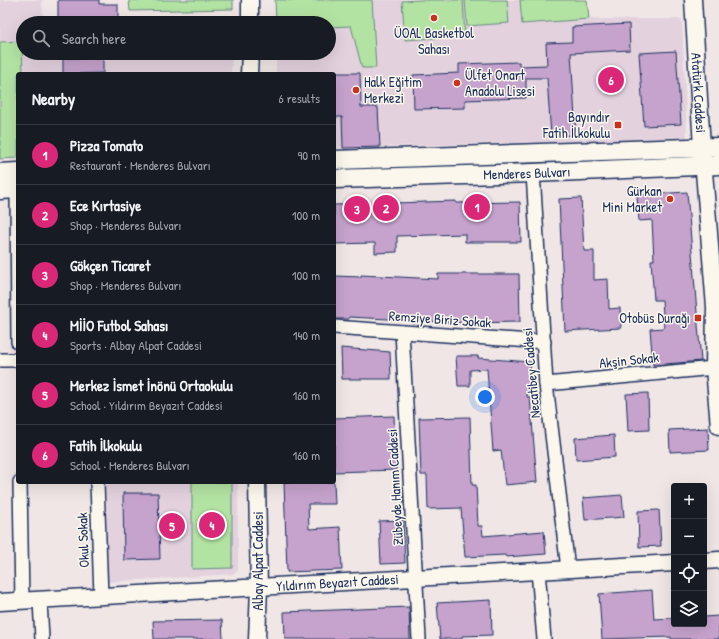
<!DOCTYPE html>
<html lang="en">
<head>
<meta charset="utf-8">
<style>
	body { margin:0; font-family:"Patrick Hand",sans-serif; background:#242831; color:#f1f3f6 }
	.controls { position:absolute; right:12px; bottom:12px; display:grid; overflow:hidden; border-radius:4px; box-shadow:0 4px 16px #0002 }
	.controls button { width:36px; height:36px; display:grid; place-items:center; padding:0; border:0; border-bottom:1px solid #363941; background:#171b24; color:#f1f3f6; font:20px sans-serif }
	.you { position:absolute; left:485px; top:397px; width:14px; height:14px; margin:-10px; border:3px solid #fff; border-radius:50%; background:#1a73e8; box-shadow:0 0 0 6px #1a73e833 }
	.badge { display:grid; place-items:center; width:26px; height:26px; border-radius:50%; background:#db2777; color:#fff; font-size:13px; font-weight:700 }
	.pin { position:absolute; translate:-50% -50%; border:2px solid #fff; box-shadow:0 1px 4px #0006 }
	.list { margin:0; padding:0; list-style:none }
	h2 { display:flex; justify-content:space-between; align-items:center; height:52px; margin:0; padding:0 16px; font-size:17px }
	h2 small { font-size:13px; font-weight:400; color:#9ea1a6 }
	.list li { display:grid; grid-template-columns:26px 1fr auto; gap:12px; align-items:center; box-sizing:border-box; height:60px; padding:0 16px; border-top:1px solid #363941 }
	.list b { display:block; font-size:15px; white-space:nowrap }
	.list p { margin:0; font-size:13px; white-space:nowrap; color:#9ea1a6 }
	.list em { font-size:13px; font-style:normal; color:#9ea1a6 }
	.icon { flex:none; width:22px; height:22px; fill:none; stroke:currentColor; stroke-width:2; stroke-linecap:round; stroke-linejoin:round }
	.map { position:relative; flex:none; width:719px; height:639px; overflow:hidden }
	.search { position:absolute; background:#171b24; box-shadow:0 4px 16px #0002; left:16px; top:16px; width:320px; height:44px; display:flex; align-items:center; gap:10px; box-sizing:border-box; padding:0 14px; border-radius:22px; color:#9ea1a6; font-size:15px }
	.panel { position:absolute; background:#171b24; box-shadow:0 4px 16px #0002; left:16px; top:72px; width:320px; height:412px; border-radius:4px }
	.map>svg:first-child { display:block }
	.built { fill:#e3d2de }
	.green { fill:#b3e3a3; stroke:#678980 }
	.building { fill:#c6a3cd; stroke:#1b2f5e }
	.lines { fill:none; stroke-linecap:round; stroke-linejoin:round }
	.minor-casing { stroke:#1b2f5e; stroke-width:16 }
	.tertiary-casing { stroke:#1b2f5e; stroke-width:19 }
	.secondary-casing { stroke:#1b2f5e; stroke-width:21 }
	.minor { stroke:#fbf7ec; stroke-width:13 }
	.tertiary { stroke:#fbf7ec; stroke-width:16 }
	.secondary { stroke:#fbf7ec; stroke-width:18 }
	.poi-dot { fill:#c8321e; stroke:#fbf7ec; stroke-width:1.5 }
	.labels { text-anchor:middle; stroke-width:3; stroke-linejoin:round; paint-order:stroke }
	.poi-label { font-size:14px; fill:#1b2f5e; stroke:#fbf7ec; text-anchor:end }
	.street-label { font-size:14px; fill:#1b2f5e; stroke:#fbf7ec }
</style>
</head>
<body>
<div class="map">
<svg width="719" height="639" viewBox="0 0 719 639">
	<rect width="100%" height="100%" fill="#f0e6e6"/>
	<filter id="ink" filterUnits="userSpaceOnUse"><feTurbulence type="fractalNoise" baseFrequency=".025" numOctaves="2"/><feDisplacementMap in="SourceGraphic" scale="8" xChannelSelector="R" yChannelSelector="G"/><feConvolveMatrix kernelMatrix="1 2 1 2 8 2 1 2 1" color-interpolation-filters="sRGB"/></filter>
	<g filter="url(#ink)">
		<g class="built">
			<polygon points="0,0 42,0 43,23 23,23 23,53 232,53 231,74 23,74 22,41 0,42"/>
			<polygon points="275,0 587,0 589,19 682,19 687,138 334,148 334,74 276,74 276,53 329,53 329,23 276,23"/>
			<polygon points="106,482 238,482 238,570 234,574 108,582"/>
		</g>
		<g class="green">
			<polygon points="129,0 233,0 233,9 130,11"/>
			<polygon points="275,0 372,0 376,68 362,68 351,26 329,27 329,23 276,23"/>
			<polygon points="419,0 463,0 465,36 405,40 402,1"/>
			<polygon points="465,0 507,0 509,23 467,26"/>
			<polygon points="520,0 587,0 589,19 522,24"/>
			<polygon points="22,41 23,74 18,74 18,158 0,159 0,42"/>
			<polygon points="192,482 232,482 232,568 192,569"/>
		</g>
		<g class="building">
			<polygon points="58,0 99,0 99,4 118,4 118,23 58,23"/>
			<polygon points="629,24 630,50 571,53 576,135 551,136 547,78 526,78 526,98 465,100 465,108 414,109 413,75 459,73 459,64 519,62 519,66 547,65 546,43 572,42 572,27"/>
			<polygon points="676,51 681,124 644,126 639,53"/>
			<polygon points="63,58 103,58 103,73 63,74"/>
			<polygon points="334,73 360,73 361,107 378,107 380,147 343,148 342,117 334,117"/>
			<polygon points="687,192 701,361 653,365 650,329 664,328 662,300 654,300 651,260 654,260 652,220 639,221 637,195"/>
			<polygon points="581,198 584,251 594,251 594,280 608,279 609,309 620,308 621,328 565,331 559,199"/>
			<polygon points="456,201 456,203 520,202 521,242 465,242 465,234 397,236 397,252 375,253 375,243 334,244 334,205"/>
			<polygon points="438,274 519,274 520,322 465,323 349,317 349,319 334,319 334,276 361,277 361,275 438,279"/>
			<polygon points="341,348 390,352 391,379 342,379"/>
			<polygon points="456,356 478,356 478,358 531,362 527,397 530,397 537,482 505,485 501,450 493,451 487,369 470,370 470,386 458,386"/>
			<polygon points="648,393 649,430 628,431 626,394"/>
			<polygon points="394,416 396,470 334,472 334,418"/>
			<polygon points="470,417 472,485 476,485 478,526 482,526 483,536 544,531 546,554 506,557 505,555 465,557 461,508 428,509 427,475 421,475 419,418"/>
			<polygon points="708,428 709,450 670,452 669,430"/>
			<polygon points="614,435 615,457 576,460 575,438"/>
			<polygon points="284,482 334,482 335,504 308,504 309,529 340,527 342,570 287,572"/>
			<polygon points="123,493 158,493 160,559 124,560"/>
			<polygon points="622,495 624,517 585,520 583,498"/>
			<polygon points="659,510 661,546 639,547 638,511"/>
			<polygon points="403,520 405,563 381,564 379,521"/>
			<polygon points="652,590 654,619 674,618 674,624 704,624 704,617 719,616 719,639 671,639 671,637 602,639 599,594"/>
			<polygon points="491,600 492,635 462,636 462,639 440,639 437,603"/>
			<polygon points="409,607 410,639 285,639 284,612"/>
			<polygon points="222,620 223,639 154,639 153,621"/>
		</g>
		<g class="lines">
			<g class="minor-casing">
				<g id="minor">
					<polyline points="533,173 546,384 568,569"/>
					<polyline points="17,189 18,342"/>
					<polyline points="334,327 544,342"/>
					<polyline points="402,332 419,639"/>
					<polyline points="0,360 18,360"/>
					<polyline points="546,384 714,368"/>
					<polyline points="20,482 22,601"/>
					<polyline points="97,482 101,596"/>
					<polyline points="538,571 544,639"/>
					<polyline points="40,600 42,639"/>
				</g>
			</g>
			<g class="tertiary-casing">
				<g id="tertiary">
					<polyline points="250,0 250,23"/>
					<path id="s1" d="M693,0L702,147L715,307L714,368L719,426"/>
					<polyline points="249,74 250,53"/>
					<polyline points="704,561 719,560"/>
					<path id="s2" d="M0,602L674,563"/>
					<polyline points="257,639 259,588 257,482"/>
				</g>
			</g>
			<g class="secondary-casing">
				<g id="secondary">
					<polyline points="334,160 719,147"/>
					<polyline points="0,173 18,172"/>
					<path id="s3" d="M334,179L533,173L719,165"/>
					<polyline points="0,190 18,189"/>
				</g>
			</g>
			<use href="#minor" class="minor"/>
			<use href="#tertiary" class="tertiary"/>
			<use href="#secondary" class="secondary"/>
		</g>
	</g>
	<g class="poi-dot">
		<circle cx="434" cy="18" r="4"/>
		<circle cx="457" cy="83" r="4"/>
		<circle cx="356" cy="90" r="4"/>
		<rect x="614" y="121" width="8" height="8" rx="2"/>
		<circle cx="670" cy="199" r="4"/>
		<rect x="694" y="314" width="8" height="8" rx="2"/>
	</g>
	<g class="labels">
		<g class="poi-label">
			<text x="434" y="38" text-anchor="middle">ÜOAL Basketbol<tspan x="434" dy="16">Sahası</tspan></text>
			<text x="465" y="80" text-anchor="start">Ülfet Onart<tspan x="465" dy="16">Anadolu Lisesi</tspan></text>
			<text x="364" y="87" text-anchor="start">Halk Eğitim<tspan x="364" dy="16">Merkezi</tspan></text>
			<text x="610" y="122">Bayındır<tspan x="610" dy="16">Fatih İlkokulu</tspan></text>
			<text x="662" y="196">Gürkan<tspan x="662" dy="16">Mini Market</tspan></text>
			<text x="690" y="323">Otobüs Durağı</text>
		</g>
		<g class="street-label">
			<text dy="5" stroke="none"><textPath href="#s1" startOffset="93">Atatürk Caddesi</textPath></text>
			<text dy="5" stroke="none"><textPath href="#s3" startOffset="193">Menderes Bulvarı</textPath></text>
			<text transform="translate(440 319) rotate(4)" y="5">Remziye Biriz Sokak</text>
			<text transform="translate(629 360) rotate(-6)" y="5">Akşin Sokak</text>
			<text transform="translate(531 373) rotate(-95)" y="5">Necatibey Caddesi</text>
			<text transform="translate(395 487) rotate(-93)" y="5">Zübeyde Hanım Caddesi</text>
			<text transform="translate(83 540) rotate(-92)" y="5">Okul Sokak</text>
			<text transform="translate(258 561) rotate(-90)" y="5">Albay Alpat Caddesi</text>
			<text dy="5" stroke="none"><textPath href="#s2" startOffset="338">Yıldırım Beyazıt Caddesi</textPath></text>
		</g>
	</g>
</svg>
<div class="controls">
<button>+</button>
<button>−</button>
<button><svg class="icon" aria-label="locate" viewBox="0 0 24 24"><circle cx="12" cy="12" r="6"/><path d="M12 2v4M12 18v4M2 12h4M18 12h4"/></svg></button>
<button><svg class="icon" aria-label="layers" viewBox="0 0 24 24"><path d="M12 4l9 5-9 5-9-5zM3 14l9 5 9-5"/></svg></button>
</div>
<div class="you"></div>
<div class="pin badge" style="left:477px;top:207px">1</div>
<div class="pin badge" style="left:386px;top:208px">2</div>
<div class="pin badge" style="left:357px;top:209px">3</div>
<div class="pin badge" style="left:212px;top:525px">4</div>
<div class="pin badge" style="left:172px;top:526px">5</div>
<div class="pin badge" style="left:611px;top:80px">6</div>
<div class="search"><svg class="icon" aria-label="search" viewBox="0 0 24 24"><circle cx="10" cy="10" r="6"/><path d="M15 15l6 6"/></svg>Search here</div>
<section class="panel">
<h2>Nearby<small>6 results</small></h2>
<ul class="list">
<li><span class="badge">1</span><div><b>Pizza Tomato</b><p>Restaurant · Menderes Bulvarı</p></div><em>90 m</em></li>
<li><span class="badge">2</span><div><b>Ece Kırtasiye</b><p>Shop · Menderes Bulvarı</p></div><em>100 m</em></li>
<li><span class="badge">3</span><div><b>Gökçen Ticaret</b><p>Shop · Menderes Bulvarı</p></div><em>100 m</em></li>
<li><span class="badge">4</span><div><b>MİİO Futbol Sahası</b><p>Sports · Albay Alpat Caddesi</p></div><em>140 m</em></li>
<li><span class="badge">5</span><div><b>Merkez İsmet İnönü Ortaokulu</b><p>School · Yıldırım Beyazıt Caddesi</p></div><em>160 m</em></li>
<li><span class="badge">6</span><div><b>Fatih İlkokulu</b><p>School · Menderes Bulvarı</p></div><em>160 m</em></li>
</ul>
</section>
</div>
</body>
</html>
